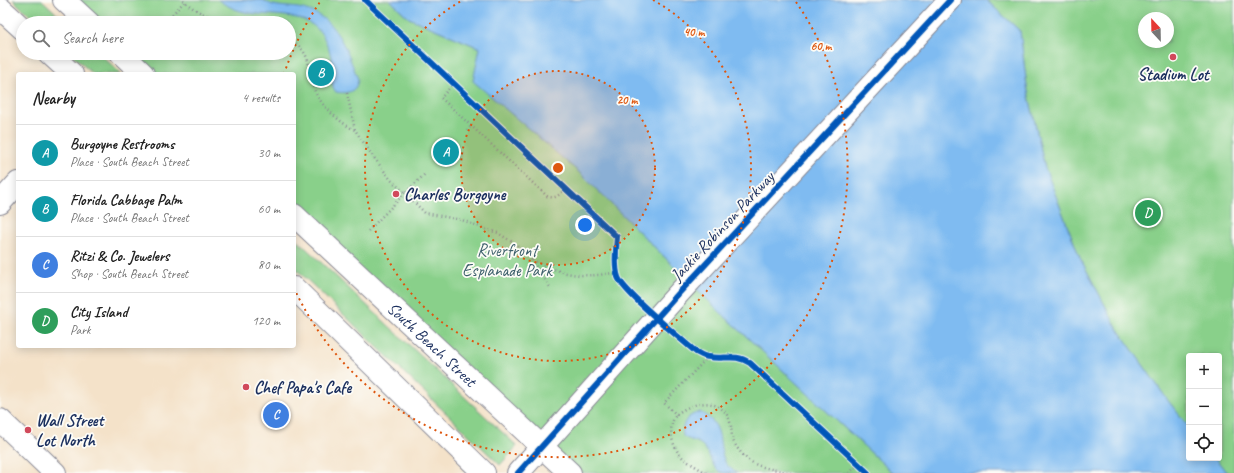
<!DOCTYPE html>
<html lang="en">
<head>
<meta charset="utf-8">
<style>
	body { margin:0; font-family:Caveat,sans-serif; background:#f2f2f2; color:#222 }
	.controls { position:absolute; right:12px; bottom:12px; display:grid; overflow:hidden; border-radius:4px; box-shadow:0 2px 10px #0003 }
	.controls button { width:36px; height:36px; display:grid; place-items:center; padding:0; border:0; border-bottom:1px solid #e0e0e0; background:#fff; color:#222; font:20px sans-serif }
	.compass { position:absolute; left:1138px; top:12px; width:36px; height:36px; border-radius:50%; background:#fff; box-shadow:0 2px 10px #0003; rotate:338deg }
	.you { position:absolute; left:585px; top:225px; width:14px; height:14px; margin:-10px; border:3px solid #fff; border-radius:50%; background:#1a73e8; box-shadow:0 0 0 6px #1a73e833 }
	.badge { display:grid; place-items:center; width:26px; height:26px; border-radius:50%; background:#db2777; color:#fff; font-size:13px; font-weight:700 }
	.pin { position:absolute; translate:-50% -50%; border:2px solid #fff; box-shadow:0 1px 4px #0006 }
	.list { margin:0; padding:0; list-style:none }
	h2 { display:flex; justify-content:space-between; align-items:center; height:52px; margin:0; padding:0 16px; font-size:17px }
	h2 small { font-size:13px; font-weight:400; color:#767676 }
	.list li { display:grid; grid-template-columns:26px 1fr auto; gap:12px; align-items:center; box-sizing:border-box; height:56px; padding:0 16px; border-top:1px solid #e0e0e0 }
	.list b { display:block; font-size:15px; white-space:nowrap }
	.list p { margin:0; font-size:13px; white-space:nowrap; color:#767676 }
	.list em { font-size:13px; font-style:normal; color:#767676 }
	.icon { flex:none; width:22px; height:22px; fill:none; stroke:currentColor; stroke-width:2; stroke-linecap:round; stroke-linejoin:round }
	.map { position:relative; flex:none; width:1234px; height:473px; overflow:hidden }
	.search { position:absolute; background:#fff; box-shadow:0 2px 10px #0003; left:16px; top:16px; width:280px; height:44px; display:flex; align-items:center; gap:10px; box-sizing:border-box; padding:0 14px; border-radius:22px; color:#767676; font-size:15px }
	.panel { position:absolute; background:#fff; box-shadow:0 2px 10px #0003; left:16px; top:72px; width:280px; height:276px; border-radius:4px }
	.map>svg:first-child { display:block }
	.green { fill:#89d08a; stroke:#528074; fill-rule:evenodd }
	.water { fill:#7fbbf1; stroke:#4d75a8 }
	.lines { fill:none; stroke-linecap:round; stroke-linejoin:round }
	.minor-casing { stroke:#888894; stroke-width:24 }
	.path { stroke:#888894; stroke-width:2.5; stroke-dasharray:1 3; stroke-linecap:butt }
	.minor { stroke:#fff; stroke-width:22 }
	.cycleway-casing { stroke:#fdfcf7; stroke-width:8 }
	.cycleway { stroke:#0057b8; stroke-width:6 }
	.ring { fill:none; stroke:#de5710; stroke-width:2; stroke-dasharray:2 4 }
	.poi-dot { fill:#d1495b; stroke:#fdfcf7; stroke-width:1.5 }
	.labels { text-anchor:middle; stroke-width:3.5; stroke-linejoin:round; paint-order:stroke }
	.poi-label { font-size:17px; font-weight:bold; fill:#1b2f5e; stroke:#fdfcf7; text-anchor:start }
	.street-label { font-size:17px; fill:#1b2f5e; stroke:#fdfcf7 }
	.park-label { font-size:17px; fill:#3c5f6b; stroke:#fdfcf7 }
	.centre { fill:#de5710; stroke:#fdfcf7; stroke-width:2 }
	.ring-label { font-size:12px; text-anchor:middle; font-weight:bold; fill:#de5710; stroke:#fdfcf7; stroke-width:3.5; stroke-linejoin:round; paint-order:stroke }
</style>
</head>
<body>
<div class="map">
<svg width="1234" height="473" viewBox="0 0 1234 473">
	<rect width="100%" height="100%" fill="#fdfcf7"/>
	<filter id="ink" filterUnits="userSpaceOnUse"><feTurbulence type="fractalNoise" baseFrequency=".025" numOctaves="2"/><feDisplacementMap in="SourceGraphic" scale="8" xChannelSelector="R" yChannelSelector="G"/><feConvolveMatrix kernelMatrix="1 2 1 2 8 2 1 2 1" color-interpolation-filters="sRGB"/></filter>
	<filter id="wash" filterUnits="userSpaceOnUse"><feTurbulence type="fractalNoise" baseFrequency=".012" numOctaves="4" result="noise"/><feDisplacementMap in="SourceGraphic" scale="16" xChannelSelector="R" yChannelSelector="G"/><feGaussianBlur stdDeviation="0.9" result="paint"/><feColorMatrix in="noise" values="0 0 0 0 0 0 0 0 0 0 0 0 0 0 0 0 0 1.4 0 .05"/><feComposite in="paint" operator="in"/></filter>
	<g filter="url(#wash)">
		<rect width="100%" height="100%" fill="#f4e2c9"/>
		<g class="green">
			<polygon points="13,0 42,0 67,23 38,23"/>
			<polygon points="64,0 390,0 409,18 480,48 474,81 580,173 719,311 893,473 570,473 294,215 294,74 143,74 121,53 289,53 289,23 89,23"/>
			<path d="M986,0H1234V473H1227L1215,458H1219V356H1189V427L1169,402L1117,328L1080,258L1045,168L1027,87L1020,31ZM1144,18H1168V42H1144Z"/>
			<polygon points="70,53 99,53 121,74 93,74"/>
			<polygon points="294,237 517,446 500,465 294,267"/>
		</g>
		<g class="water">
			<path d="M218,0H263C274,8 287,6 299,8C336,14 346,50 358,79C357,92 347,94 336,92C329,84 333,72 332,62C331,54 327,43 323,36C308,11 274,17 249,13C237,11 227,6 218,0Z"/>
			<polygon points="390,0 986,0 1020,31 1027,87 1045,168 1080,258 1117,328 1169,402 1189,427 1189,458 1215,458 1227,473 893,473 719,311 580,173 473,81 480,48 409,18"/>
			<path d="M700,412C726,426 716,441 725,462C728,467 732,470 737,473C733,473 728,473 724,473C711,471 711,453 703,446C697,440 689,441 683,436C681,422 688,415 700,412Z"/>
		</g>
	</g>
	<g filter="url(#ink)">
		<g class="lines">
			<g class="minor-casing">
				<g id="minor">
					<polyline points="64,0 89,23"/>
					<polyline points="0,8 23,29"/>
					<polyline points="49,53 72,74"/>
					<polyline points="121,53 143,74"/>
					<polyline points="0,203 18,183"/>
					<path id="s1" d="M294,215L570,473"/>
					<polyline points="294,288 484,473"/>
					<polyline points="0,420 55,473"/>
					<polyline points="518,473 679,293 950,0"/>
				</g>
			</g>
			<g class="path">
				<path d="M183,0C195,12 213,19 231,23"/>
				<path d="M365,0L617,237C616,249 614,266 618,278C621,285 629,292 635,297"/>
				<polyline points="164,23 184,2"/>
				<path d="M289,39C314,54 306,66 314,89C319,104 341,124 355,130"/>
				<path d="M454,83L441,98L547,196C556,200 560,194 566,188"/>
				<polyline points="347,93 355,130 372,155 391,180 405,193 426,173"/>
				<polyline points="467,131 471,126"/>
				<polyline points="368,231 405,193 425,213 462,220 485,229 498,233 517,245 531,259 550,287"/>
				<path d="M532,260C564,275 582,279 618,272"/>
				<path d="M681,338C688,345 696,354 707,357C722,362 733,352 750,363L868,473"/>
				<polyline points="677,415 664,403 708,357"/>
				<path d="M706,473C699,468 690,464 683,458C672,448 666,426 677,414C683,409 692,405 699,404C712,401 727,408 730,422C732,428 731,434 733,440C735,446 741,453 745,457C757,469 776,469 791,473"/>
				<polyline points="849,473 859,464"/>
			</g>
			<use href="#minor" class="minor"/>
			<g class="cycleway-casing">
				<g id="cycleway">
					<path d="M365,0L617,237C616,250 614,265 618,277C623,292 681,339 696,352C700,354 704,357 709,357C724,360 735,353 750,363L868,473"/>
					<polyline points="518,473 679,293 950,0"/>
				</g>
			</g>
			<use href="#cycleway" class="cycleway"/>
		</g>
	</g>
	<circle cx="558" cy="168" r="97" fill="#de5710" fill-opacity=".12"/>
	<g class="ring">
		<circle cx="558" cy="168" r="97"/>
		<path d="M653 0A193 193 0 1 1 463 0"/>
		<path d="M284 74A290 290 0 0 1 320 2M796 2A290 290 0 1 1 294 288"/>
	</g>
	<g class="poi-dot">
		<circle cx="1173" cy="57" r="4"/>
		<circle cx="396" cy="194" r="4"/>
		<circle cx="246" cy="387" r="4"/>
		<circle cx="28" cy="430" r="4"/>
	</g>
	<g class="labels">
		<g class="poi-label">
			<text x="1173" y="80" text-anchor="middle">Stadium Lot</text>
			<text x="404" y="200">Charles Burgoyne</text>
			<text x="254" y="393">Chef Papa's Cafe</text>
			<text x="36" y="426">Wall Street<tspan x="36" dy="20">Lot North</tspan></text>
		</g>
		<g class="street-label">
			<text transform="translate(722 226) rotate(-47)" y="6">Jackie Robinson Parkway</text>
			<text dy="6" stroke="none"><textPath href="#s1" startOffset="189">South Beach Street</textPath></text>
		</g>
		<g class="park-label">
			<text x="507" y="256">Riverfront<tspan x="507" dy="20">Esplanade Park</tspan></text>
		</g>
	</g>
	<circle cx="558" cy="168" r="6" class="centre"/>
	<g class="ring-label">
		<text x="694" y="36">40 m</text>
		<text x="821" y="50">60 m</text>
		<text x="627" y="104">20 m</text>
	</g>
</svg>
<div class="controls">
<button>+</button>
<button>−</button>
<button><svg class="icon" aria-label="locate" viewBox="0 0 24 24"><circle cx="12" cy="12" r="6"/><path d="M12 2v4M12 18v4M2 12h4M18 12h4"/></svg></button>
</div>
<svg class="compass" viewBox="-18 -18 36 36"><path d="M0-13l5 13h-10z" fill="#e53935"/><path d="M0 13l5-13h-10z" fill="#767676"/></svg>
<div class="you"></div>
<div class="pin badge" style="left:446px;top:152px;background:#0f9aa8">A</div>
<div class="pin badge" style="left:321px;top:73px;background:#0f9aa8">B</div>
<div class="pin badge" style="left:276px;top:415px;background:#3f7fe0">C</div>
<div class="pin badge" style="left:1148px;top:213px;background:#2e9e5b">D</div>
<div class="search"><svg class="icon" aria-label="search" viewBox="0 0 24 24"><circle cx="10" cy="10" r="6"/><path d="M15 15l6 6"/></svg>Search here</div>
<section class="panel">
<h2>Nearby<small>4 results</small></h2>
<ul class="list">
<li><span class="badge" style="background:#0f9aa8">A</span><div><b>Burgoyne Restrooms</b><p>Place · South Beach Street</p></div><em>30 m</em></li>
<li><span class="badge" style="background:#0f9aa8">B</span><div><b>Florida Cabbage Palm</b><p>Place · South Beach Street</p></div><em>60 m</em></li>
<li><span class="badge" style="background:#3f7fe0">C</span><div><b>Ritzi &amp; Co. Jewelers</b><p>Shop · South Beach Street</p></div><em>80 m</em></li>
<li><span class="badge" style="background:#2e9e5b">D</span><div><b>City Island</b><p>Park</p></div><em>120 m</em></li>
</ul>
</section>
</div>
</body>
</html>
